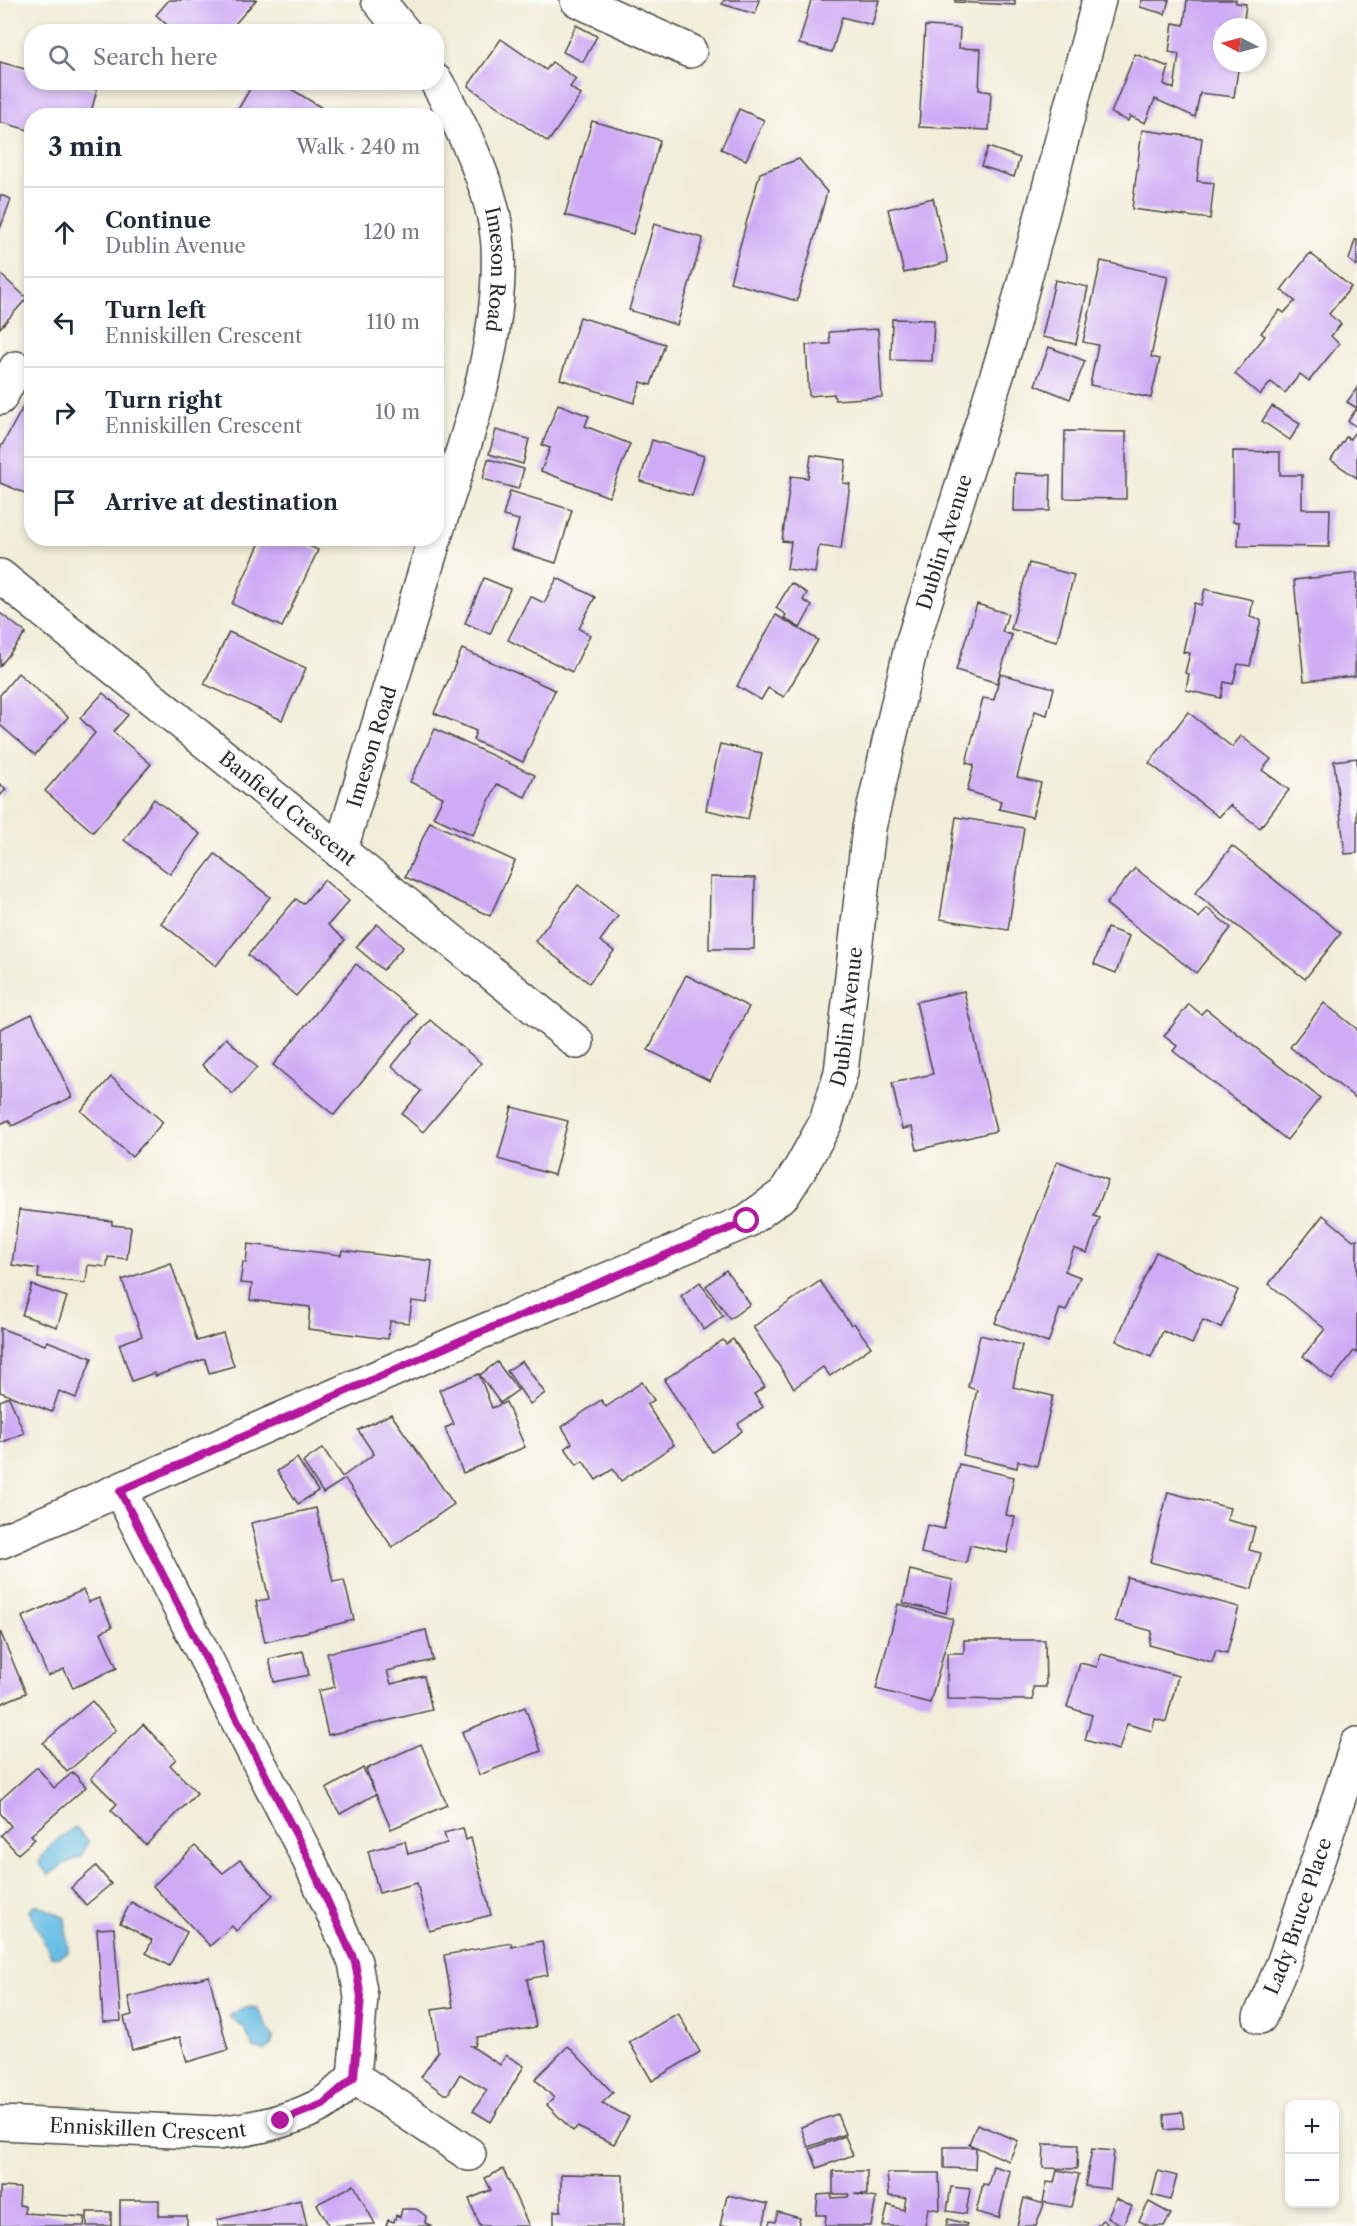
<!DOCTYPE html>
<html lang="en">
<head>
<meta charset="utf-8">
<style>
	body { margin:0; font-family:"Libre Caslon Text",serif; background:#f2f2f3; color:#1f2937 }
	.controls { position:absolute; right:18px; bottom:18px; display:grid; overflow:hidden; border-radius:12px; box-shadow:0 3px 9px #0003 }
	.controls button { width:54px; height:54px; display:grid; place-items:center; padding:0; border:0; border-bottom:2px solid #e0e1e3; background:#fff; color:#1f2937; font:30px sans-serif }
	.compass { position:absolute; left:1213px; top:18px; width:54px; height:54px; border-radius:50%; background:#fff; box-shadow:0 3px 9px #0003; rotate:276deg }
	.stop { position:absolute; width:18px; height:18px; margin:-14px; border:4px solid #b5179e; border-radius:50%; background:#fff }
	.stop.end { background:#b5179e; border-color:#fff; box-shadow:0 2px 6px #0008 }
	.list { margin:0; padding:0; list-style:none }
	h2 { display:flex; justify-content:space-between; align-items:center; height:78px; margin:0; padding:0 24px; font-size:26px }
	h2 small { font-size:20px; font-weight:400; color:#747a83 }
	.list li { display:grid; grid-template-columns:39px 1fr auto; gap:18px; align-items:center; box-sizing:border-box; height:90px; padding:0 24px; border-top:2px solid #e0e1e3 }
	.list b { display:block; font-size:22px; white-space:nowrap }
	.list p { margin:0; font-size:20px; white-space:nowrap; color:#747a83 }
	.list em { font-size:20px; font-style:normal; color:#747a83 }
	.icon { flex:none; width:33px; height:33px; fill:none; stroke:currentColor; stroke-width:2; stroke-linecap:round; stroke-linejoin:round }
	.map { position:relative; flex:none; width:1357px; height:2226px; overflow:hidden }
	.search { position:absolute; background:#fff; box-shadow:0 3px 9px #0003; left:24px; top:24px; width:420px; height:66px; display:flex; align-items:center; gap:15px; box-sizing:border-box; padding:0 21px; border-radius:24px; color:#747a83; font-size:22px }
	.panel { position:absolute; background:#fff; box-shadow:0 3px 9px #0003; left:24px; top:108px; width:420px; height:438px; border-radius:24px }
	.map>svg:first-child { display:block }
	.water { fill:#68bee5; stroke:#4a7488; stroke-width:1.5 }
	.building { fill:#cfabf5 }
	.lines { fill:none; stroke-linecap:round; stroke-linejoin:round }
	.minor-casing { stroke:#494845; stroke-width:36 }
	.minor { stroke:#fff; stroke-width:33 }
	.route { stroke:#b5179e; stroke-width:8 }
	.labels { text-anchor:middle; stroke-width:4.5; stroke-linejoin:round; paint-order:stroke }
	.street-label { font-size:20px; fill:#2b2b2b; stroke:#fdfcf7 }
</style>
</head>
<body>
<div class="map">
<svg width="1357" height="2226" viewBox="0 0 1357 2226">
	<rect width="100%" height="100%" fill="#fdfcf7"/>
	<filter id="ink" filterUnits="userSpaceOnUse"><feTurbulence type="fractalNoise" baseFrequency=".0167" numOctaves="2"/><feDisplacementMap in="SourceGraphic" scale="12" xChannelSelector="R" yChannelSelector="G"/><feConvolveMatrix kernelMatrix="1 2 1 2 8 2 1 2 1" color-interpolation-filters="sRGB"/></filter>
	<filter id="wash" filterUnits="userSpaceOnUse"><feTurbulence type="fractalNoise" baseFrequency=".008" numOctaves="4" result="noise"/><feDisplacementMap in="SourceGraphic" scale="24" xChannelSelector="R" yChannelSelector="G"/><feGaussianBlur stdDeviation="1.35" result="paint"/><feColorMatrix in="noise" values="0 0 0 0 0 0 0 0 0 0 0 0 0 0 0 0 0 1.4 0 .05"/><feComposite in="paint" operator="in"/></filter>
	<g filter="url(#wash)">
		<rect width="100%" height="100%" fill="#f1edd8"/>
		<g class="water">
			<path d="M75,1827L88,1841L82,1856L64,1864L49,1875L39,1863C47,1846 60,1837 75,1827Z"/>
			<polygon points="36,1904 65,1918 68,1952 59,1957 51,1956 29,1911"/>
			<polygon points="250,2007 257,2008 273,2037 272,2045 265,2051 254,2048 244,2028 230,2018 232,2013"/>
		</g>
		<g id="blocks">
			<g class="building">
				<polygon points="169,0 256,0 228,32 175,32 156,15"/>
				<polygon points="724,0 759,0 755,14 722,4"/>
				<polygon points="811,0 879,0 872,25 842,17 832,52 799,44"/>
				<polygon points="955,0 1015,0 1015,5 955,2"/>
				<polygon points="1142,0 1169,0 1165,14 1140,7"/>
				<polygon points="1187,0 1236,0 1236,3 1246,4 1243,27 1222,27 1222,63 1239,63 1234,97 1200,93 1195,117 1155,99 1145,123 1130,116 1128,121 1111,113 1135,54 1169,67 1164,84 1174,89 1179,54 1169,52 1173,23 1184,25"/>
				<polygon points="576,25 597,36 583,62 563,52"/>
				<polygon points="925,26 960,28 959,48 981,49 979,90 991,92 989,130 919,127"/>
				<polygon points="501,39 546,70 552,62 576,79 570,87 581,95 548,142 468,86"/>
				<polygon points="0,62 32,71 32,82 70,82 97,90 90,116 32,116 32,131 0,122"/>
				<polygon points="254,82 280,82 335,116 234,116"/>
				<polygon points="739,109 764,120 746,160 721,149"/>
				<polygon points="592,121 660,140 633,234 565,215"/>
				<polygon points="1142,130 1202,138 1197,181 1214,183 1210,219 1132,209"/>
				<polygon points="988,147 1020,158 1014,177 981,166"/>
				<polygon points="799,159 827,192 797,301 730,282 760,173"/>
				<polygon points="0,195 11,199 0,229"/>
				<polygon points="933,198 948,262 904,273 888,209"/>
				<polygon points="654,224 703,238 677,325 629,310"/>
				<polygon points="1355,240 1357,240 1357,266 1349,260"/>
				<polygon points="1310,253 1351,287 1329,314 1341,324 1331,336 1339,344 1309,381 1300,374 1285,393 1271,382 1260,395 1235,374 1265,336 1261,333 1280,310 1284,313 1295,301 1281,290"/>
				<polygon points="1101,261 1168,276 1151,357 1160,359 1151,398 1090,385 1098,345 1083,342"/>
				<polygon points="0,274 27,298 0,328"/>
				<polygon points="1055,280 1088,287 1076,344 1042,337"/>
				<polygon points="580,317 665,344 651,385 641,382 634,403 560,379"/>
				<polygon points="892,319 934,320 932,361 891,360"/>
				<polygon points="878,329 882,397 835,400 834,394 809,396 806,345 830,344 829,332"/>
				<polygon points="1049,347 1085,361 1070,399 1035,385"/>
				<polygon points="1357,388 1357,427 1348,421 1357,408 1347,402"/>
				<polygon points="32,391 32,496 0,483 0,449"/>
				<polygon points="558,404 589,416 585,426 630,444 609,497 541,471 550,448 542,445"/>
				<polygon points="1272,406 1300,424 1290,440 1262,421"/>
				<polygon points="1357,429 1357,478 1331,460 1346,437 1350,439"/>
				<polygon points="496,430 529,439 523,464 489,454"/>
				<polygon points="1065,431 1126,432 1126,499 1064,498"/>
				<polygon points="652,440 704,456 692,496 640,481"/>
				<polygon points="1233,451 1280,452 1280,475 1302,475 1302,509 1330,509 1329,547 1238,546 1239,522 1233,522"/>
				<polygon points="811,455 846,460 843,483 850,484 841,549 819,546 815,573 787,569 791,542 782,541 791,476 808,478"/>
				<polygon points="488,459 524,469 518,489 483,479"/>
				<polygon points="1015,473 1051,475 1050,511 1014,511"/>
				<polygon points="510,491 572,510 556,563 511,549 519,520 503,516"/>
				<polygon points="262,538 292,538 318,550 282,627 232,604"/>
				<polygon points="1029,563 1074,575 1057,641 1011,629"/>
				<polygon points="1357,573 1355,676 1304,681 1294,580"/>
				<polygon points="484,578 510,589 490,634 465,623"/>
				<polygon points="557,578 595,597 579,629 590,635 572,672 508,640 530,596 544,603"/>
				<polygon points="791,583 807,593 803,600 812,606 800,628 784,618 786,615 776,608"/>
				<polygon points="1205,589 1253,600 1250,617 1261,620 1250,666 1238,664 1233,684 1224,682 1221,698 1186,690 1189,674 1185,673 1190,653 1183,652 1194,603 1201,605"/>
				<polygon points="977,604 1008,614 1002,632 1012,635 997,683 956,670"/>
				<polygon points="0,613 26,633 0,666"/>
				<polygon points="776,615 818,640 784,697 768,688 761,700 737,686"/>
				<polygon points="229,632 306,668 282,720 204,684"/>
				<polygon points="462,649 555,690 523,762 473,740 476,731 434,713"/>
				<polygon points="18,673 68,717 35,755 0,725 0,695"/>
				<polygon points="1000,674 1054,688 1047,715 1035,711 1017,777 1041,783 1032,817 999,809 1001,801 967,791 974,765 966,763 983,698 994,700"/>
				<polygon points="103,693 128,715 113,732 151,764 93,832 45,791 95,733 80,718"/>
				<polygon points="1188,712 1232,747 1241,736 1271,759 1262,770 1289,790 1260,828 1230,805 1219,817 1149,763"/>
				<polygon points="435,729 535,775 525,797 497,784 473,835 433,817 443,797 410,782"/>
				<polygon points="720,744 762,753 748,819 706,810"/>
				<polygon points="1357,758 1357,853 1345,854 1334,761"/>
				<polygon points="0,784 6,789 0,796"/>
				<polygon points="154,799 200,834 170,874 124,840"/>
				<polygon points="956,817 1024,828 1008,930 940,919"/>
				<polygon points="430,822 515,861 490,916 405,877"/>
				<polygon points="1232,846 1341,933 1305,979 1195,893"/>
				<polygon points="215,854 270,897 216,966 161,923"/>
				<polygon points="1135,868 1199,918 1207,908 1231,928 1196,973 1106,904"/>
				<polygon points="710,877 755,878 754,949 709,949"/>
				<polygon points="324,880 349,901 328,925 345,940 296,996 248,955 296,899 303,904"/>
				<polygon points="578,885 618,916 600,941 614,951 589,983 535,941"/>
				<polygon points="377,924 403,947 383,970 356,947"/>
				<polygon points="1107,928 1129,936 1116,973 1094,964"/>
				<polygon points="356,964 417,1014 334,1115 273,1065"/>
				<polygon points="686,975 749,1007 710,1081 648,1050"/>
				<polygon points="964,991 996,1131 917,1150 912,1127 902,1129 892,1083 933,1074 916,1002"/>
				<polygon points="1324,1003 1357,1029 1357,1099 1290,1047"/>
				<polygon points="1189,1004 1201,1014 1206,1009 1320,1098 1287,1140 1173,1051 1177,1046 1164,1036"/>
				<polygon points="32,1014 72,1097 12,1126 9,1120 0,1124 0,1029"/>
				<polygon points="430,1020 481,1063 423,1132 402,1114 421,1091 392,1066"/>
				<polygon points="226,1038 257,1067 233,1094 202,1065"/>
				<polygon points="111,1077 163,1122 132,1157 81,1111"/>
				<polygon points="512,1107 568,1121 554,1175 498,1159"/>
				<polygon points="1057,1161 1108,1180 1094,1216 1100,1218 1087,1253 1074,1248 1065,1271 1080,1277 1066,1311 1060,1309 1048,1343 995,1323"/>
				<polygon points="19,1210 112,1221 112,1225 131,1227 127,1259 108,1257 107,1267 88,1265 86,1283 38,1278 39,1269 12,1265"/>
				<polygon points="1323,1215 1353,1240 1357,1239 1357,1353 1354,1351 1332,1380 1303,1356 1325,1329 1269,1284"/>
				<polygon points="248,1244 341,1255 342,1250 432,1261 427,1303 412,1301 409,1323 390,1321 388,1339 308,1329 310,1307 250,1300 252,1284 240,1283 243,1262 246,1263"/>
				<polygon points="1156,1252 1238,1290 1221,1328 1203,1320 1192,1344 1163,1331 1151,1357 1116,1341"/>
				<polygon points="171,1263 197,1341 223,1333 234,1366 209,1373 205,1359 155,1376 154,1373 132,1381 119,1344 142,1336 122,1280"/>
				<polygon points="726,1270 750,1304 730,1319 706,1286"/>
				<polygon points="820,1281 851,1325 854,1323 871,1347 830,1376 823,1367 794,1388 753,1327"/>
				<polygon points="700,1282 723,1316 704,1330 681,1296"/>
				<polygon points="32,1285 67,1297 57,1327 22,1315"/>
				<polygon points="0,1328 45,1345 47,1341 92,1358 76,1398 59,1391 52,1412 0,1392"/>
				<polygon points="980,1335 1022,1345 1013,1387 1053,1396 1037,1466 1018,1461 1017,1468 963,1455 977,1390 968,1387"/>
				<polygon points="733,1339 765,1387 754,1394 763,1407 738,1424 742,1431 712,1452 664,1380 723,1340 726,1344"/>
				<polygon points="522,1361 545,1393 530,1404 507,1371"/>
				<polygon points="497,1362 518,1390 500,1403 480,1375"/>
				<polygon points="479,1374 492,1408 506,1402 525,1447 463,1473 445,1428 454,1424 439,1390"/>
				<polygon points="642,1382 654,1400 647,1405 674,1445 621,1481 613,1469 596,1480 583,1461 577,1465 565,1448 572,1443 562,1427 601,1400 606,1407"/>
				<polygon points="9,1397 24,1433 0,1443 0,1401"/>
				<polygon points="391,1414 454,1504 392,1547 345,1479 323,1493 303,1462 323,1448 342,1477 374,1454 358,1430"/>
				<polygon points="297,1458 318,1491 298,1504 277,1471"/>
				<polygon points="959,1464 1014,1477 1006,1515 1015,1517 1007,1553 970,1545 966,1563 921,1553 927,1525 944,1529"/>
				<polygon points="1168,1492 1230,1508 1227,1520 1255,1527 1249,1550 1261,1553 1252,1589 1150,1562"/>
				<polygon points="316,1508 333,1582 344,1580 354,1620 265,1642 256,1601 269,1599 251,1523"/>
				<polygon points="910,1570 953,1580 946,1613 903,1603"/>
				<polygon points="1127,1577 1239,1607 1227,1653 1216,1650 1212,1662 1149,1645 1152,1631 1115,1621"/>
				<polygon points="83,1590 89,1602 99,1598 112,1627 101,1632 117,1668 73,1688 64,1669 48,1676 22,1617"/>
				<polygon points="898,1604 953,1619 930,1703 876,1689"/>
				<polygon points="426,1630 433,1660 387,1671 391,1684 424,1676 432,1710 328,1735 318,1691 335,1687 327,1653"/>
				<polygon points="0,1631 26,1693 0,1704"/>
				<polygon points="964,1640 1045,1640 1046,1687 1033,1687 1033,1700 947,1699 947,1653 964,1653"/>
				<polygon points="303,1651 309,1675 274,1682 269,1659"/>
				<polygon points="1101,1654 1178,1676 1166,1722 1155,1719 1152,1731 1127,1724 1119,1750 1085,1740 1092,1715 1067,1707 1080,1663 1097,1667"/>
				<polygon points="92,1701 116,1730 67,1772 43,1743"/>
				<polygon points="525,1707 541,1751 479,1775 462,1732"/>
				<polygon points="143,1724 176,1759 170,1765 197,1793 146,1845 111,1810 117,1804 91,1778"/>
				<polygon points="421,1744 447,1805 391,1829 376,1794 340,1814 326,1789 363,1768 375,1792 366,1769"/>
				<polygon points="37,1767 54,1788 73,1772 86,1787 31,1835 35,1839 18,1854 1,1835 11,1826 0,1813 0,1800"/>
				<polygon points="463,1828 466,1840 471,1838 491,1915 429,1931 417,1883 379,1893 368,1851 405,1841 408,1854 447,1843 444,1833"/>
				<polygon points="195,1846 223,1873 240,1860 273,1895 236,1931 232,1926 210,1946 153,1886"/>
				<polygon points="96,1866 111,1884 86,1905 71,1888"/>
				<polygon points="131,1902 187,1932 169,1966 146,1953 152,1940 120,1923"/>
				<polygon points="114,1928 121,2021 103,2022 97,1929"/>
				<polygon points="542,1941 548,1975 527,1979 536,2027 477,2037 475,2046 471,2046 500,2065 506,2055 524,2066 491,2122 473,2111 487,2090 460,2074 448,2094 444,2094 421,2077 438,2052 432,2010 453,2007 444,1955 511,1943 512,1947"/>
				<polygon points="209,1976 228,2050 187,2062 180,2037 132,2050 124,2017 132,2015 128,1997"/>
				<polygon points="678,2013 700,2052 652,2081 629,2042"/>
				<polygon points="568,2046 613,2093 602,2103 629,2117 614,2144 577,2127 573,2131 547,2105 554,2098 535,2079"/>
				<polygon points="1182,2112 1184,2128 1165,2130 1164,2114"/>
				<polygon points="837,2114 845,2134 808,2147 801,2127"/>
				<polygon points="977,2124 1018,2141 1009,2161 976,2147 975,2169 944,2168 944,2147 975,2147 969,2144"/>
				<polygon points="845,2136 853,2155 817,2168 810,2149"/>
				<polygon points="1044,2144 1078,2145 1077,2169 1043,2168"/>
				<polygon points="1092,2149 1114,2151 1110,2189 1085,2186"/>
				<polygon points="993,2166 1010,2171 999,2218 976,2212 983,2184 988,2185"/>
				<polygon points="503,2169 529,2226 480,2226 469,2199 491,2190 485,2178"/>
				<polygon points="1057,2170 1079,2174 1071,2207 1043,2202 1047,2182 1054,2183"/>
				<polygon points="833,2171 867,2171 867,2194 854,2194 876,2198 871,2226 825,2226 826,2215 816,2215 818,2195 831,2194 832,2198 848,2197 849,2194 833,2194"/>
				<polygon points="1158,2171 1177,2176 1170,2200 1152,2195"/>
				<polygon points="887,2173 939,2173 940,2210 928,2208 925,2226 883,2226 888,2205 904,2210 906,2198 889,2196"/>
				<polygon points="561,2174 623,2175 623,2226 554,2226 554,2211 561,2211"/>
				<polygon points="354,2185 375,2224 329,2226 317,2204"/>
				<polygon points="0,2187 20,2188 19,2205 25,2206 24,2213 85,2217 84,2226 0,2226"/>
				<polygon points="951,2187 970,2189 966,2214 947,2211"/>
				<polygon points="727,2195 768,2204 763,2226 720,2226"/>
				<polygon points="1024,2198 1044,2204 1036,2226 1017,2226"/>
				<polygon points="1116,2198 1132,2206 1123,2225 1107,2218"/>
				<polygon points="120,2200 159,2200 159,2216 187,2216 187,2226 120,2226"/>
				<polygon points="301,2200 307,2226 219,2226 217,2220"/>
				<polygon points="1149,2202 1171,2214 1164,2226 1149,2226 1139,2221"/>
				<polygon points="402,2209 416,2209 426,2216 425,2223 432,2226 386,2226 388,2220 394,2222 396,2215 400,2217"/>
				<rect x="87" y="2212" width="24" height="14"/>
				<polygon points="778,2212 800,2218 798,2226 768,2226 770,2221 775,2222"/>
				<polygon points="948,2219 967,2224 966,2226 946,2226"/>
				<polygon points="1102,2220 1110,2226 1097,2226"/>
			</g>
		</g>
	</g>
	<g filter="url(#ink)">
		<use href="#blocks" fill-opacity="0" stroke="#494845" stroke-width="1.5"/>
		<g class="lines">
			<g class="minor-casing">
				<g id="minor">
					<polyline points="378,0 404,32"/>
					<polyline points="577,0 690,51"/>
					<path id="s1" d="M436,81C462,126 495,193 498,246C502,346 466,440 436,534"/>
					<polyline points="0,398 16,368"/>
					<path id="s2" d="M0,576L577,1042"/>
					<path id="s3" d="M340,852L435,538"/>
					<path id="s4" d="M0,1542L462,1340L747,1221L784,1194L800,1169L826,1122L841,1072L869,828L911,647L1011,331L1099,0"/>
					<path id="s5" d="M1260,2017L1284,1961L1357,1744"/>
					<polyline points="354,2077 469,2154"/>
					<path id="s6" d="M0,2123L217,2133C253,2129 289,2122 321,2105C333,2098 344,2086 354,2077L361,1997L355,1962L308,1858L120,1491"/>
				</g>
			</g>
			<use href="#minor" class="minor"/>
		</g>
	</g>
	<g class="lines" filter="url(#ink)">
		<polyline class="route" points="281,2121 323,2104 354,2077 361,1997 355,1962 308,1858 120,1491 462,1340 747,1221"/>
	</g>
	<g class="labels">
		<g class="street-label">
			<text dy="7" stroke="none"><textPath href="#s1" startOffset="201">Imeson Road</textPath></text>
			<text dy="7" stroke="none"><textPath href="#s4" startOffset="1536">Dublin Avenue</textPath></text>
			<text dy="7" stroke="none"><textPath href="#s3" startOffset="110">Imeson Road</textPath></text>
			<text dy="7" stroke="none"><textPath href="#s2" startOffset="370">Banfield Crescent</textPath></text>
			<text dy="7" stroke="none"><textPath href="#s4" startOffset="1050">Dublin Avenue</textPath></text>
			<text dy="7" stroke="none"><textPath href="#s5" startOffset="108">Lady Bruce Place</textPath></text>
			<text dy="7" stroke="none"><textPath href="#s6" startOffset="148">Enniskillen Crescent</textPath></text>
		</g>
	</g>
</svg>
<div class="controls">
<button>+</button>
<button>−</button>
</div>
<svg class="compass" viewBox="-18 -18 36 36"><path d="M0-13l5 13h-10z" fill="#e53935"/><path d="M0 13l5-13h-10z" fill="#747a83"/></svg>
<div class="stop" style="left:747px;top:1221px"></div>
<div class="stop end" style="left:281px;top:2121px"></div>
<div class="search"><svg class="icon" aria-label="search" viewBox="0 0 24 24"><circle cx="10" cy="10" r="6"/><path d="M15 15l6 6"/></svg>Search here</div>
<section class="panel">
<h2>3 min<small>Walk · 240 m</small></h2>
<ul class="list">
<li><svg class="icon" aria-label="ahead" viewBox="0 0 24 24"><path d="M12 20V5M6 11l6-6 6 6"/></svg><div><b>Continue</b><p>Dublin Avenue</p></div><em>120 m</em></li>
<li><svg class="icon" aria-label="left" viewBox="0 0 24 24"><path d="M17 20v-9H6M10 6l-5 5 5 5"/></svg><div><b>Turn left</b><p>Enniskillen Crescent</p></div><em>110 m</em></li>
<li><svg class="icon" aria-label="right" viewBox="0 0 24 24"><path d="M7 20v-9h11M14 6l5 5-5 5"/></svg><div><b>Turn right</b><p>Enniskillen Crescent</p></div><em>10 m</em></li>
<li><svg class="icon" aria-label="arrive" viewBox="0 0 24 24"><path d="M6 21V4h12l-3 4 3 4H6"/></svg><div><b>Arrive at destination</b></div></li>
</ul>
</section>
</div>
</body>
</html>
